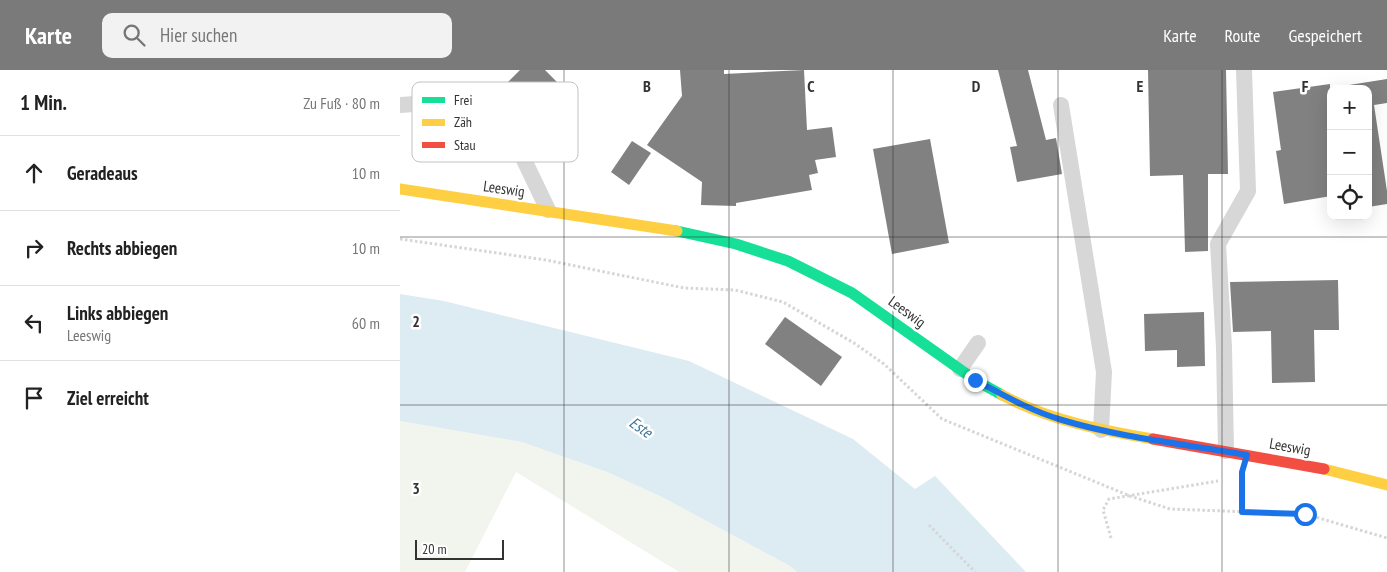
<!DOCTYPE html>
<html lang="de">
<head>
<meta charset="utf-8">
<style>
	body { margin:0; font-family:"PT Sans Narrow",sans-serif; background:#f2f2f2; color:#222 }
	.controls { position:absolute; right:15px; top:15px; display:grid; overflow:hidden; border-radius:10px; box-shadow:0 5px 20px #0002 }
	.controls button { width:45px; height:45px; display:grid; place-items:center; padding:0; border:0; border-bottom:1px solid #e0e0e0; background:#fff; color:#222; font:25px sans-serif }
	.scale { position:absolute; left:15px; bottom:12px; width:89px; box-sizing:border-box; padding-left:5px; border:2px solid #333; border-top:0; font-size:14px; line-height:18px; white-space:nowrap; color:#333; -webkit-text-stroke:4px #fff; paint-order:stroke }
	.stop { position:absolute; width:15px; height:15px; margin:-11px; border:4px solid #1a73e8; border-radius:50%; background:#fff }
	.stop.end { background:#1a73e8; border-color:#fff; box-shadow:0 1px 5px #0008 }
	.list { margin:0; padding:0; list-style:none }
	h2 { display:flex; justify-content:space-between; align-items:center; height:65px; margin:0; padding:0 20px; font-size:21px }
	h2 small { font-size:16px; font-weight:400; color:#767676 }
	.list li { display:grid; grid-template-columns:32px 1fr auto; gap:15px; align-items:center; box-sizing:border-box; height:75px; padding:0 20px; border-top:1px solid #e0e0e0 }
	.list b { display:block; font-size:19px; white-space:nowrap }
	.list p { margin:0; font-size:16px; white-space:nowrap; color:#767676 }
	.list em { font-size:16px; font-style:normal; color:#767676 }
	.icon { flex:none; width:28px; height:28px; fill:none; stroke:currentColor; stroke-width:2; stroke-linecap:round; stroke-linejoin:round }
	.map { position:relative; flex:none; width:987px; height:502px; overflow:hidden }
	header { display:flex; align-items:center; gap:30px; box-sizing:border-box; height:70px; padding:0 25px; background:#7a7a7a; color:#fff }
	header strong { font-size:24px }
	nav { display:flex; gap:28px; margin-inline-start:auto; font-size:18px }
	.search { width:350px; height:45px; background:#f2f2f2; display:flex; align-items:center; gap:12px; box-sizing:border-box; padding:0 18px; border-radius:10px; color:#767676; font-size:19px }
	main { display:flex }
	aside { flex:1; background:#fff }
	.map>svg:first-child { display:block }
	.green { fill:#f1f5ed }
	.water { fill:#ddebf3 }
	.building { fill:#818181 }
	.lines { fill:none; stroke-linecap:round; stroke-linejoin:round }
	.path { stroke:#d6d6d6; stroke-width:3; stroke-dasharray:2.5 2.5; stroke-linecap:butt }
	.lane { stroke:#d7d7d7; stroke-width:16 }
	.fast { stroke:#16e098; stroke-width:11 }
	.slow { stroke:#ffcf43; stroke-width:11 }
	.jam { stroke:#f24e42; stroke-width:11 }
	.route { stroke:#1a73e8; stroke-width:6 }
	.grid { fill:none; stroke:#333; stroke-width:1; stroke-opacity:0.55 }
	.labels { text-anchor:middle; stroke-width:5; stroke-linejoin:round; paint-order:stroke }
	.street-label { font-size:15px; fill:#333; stroke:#fff }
	.water-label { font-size:16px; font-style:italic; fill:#3f7597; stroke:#fff }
	.key { fill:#fff; stroke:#c2c2c2; stroke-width:1 }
	.key-label { font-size:14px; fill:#333 }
	.grid-label { font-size:16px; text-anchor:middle; font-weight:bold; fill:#333; stroke:#fff; stroke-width:5; stroke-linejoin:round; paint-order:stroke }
</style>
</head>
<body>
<header>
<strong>Karte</strong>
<div class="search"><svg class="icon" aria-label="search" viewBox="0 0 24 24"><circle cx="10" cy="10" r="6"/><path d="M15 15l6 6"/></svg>Hier suchen</div>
<nav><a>Karte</a><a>Route</a><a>Gespeichert</a></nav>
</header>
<main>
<aside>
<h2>1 Min.<small>Zu Fuß · 80 m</small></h2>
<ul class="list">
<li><svg class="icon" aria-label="ahead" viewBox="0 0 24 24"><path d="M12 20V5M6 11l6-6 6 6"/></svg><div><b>Geradeaus</b></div><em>10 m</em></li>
<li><svg class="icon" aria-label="right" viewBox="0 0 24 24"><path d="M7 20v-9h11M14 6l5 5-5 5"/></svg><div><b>Rechts abbiegen</b></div><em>10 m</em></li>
<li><svg class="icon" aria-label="left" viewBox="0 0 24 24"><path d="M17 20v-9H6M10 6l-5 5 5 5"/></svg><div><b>Links abbiegen</b><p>Leeswig</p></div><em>60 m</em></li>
<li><svg class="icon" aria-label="arrive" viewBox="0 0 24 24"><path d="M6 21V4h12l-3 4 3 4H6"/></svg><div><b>Ziel erreicht</b></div></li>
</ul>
</aside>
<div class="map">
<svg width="987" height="502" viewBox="0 0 987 502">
	<rect width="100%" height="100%" fill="#fff"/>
	<polygon class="green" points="0,351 122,372 207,402 262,427 390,496 397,502 279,502 116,402 65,502 0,502"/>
	<polygon class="water" points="0,224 44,231 289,291 453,369 515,419 535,406 626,502 397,502 390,496 262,427 207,402 122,372 0,351"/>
	<g class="building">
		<polygon points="120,0 145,0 170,25 143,51 107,13"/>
		<polygon points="280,0 324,0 324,4 404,0 407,60 432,57 436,87 415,90 418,103 409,105 412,120 336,133 336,136 301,135 302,112 247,75 282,26"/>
		<polygon points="598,0 628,0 646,70 656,68 662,104 617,112 610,77 617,76"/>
		<polygon points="748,0 826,0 828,104 808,104 808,181 785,182 783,105 750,106"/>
		<polygon points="987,9 987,33 974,35 987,121 987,134 968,137 968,19 931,19 931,126 884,134 876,81 881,80 873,22 930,14 930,18"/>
		<polygon points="530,69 549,173 492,184 473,79"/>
		<polygon points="232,71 251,83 229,115 211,102"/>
		<polygon points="938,210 939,260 914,260 915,312 872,313 871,261 833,262 830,212"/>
		<polygon points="804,242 805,296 777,297 777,280 745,281 744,244"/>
		<polygon points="385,247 442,287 421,316 365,274"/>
	</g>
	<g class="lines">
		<g class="path">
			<polyline points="0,169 146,190 284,218 335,220 383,232 454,273 484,294 542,349 730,426 770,439 905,444 987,468"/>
			<polyline points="842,413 842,442"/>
			<polyline points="529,455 575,502"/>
			<polyline points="711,468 703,440 709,429 818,411"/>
		</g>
		<g class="lane">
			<polyline points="0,35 29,33 79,43 114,69 148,140"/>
			<polyline points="661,35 704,302 701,360"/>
			<polyline points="560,299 578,273"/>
			<polyline points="826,381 824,277 818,174 848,121 844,0"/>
		</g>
		<polyline class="fast" points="277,161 336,174 388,191 452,223 575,310 602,325"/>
		<g class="slow">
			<polyline points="0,119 277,161"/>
			<path d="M602,325C649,350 700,360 753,369"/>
			<polyline points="924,399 987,415"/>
		</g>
		<polyline class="jam" points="753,369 924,399"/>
	</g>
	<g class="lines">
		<path class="route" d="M575,310C603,325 631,341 662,350C722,368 786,374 847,385L842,402V442L905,444"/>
	</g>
	<path class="grid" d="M164,0V502M329,0V502M493,0V502M658,0V502M822,0V502M0,167H987M0,335H987"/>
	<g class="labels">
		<g class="street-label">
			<text transform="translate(104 119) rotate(8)" y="5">Leeswig</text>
			<text transform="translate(507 242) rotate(36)" y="5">Leeswig</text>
			<text transform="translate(890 377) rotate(10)" y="5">Leeswig</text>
		</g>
		<g class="water-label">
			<text transform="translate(241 357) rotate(35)" y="6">Este</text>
		</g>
	</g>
	<rect x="12" y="12" width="166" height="80" rx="8" class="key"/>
	<rect x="22" y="27" width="23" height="6" fill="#16e098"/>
	<rect x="22" y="49" width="23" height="7" fill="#ffcf43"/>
	<rect x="22" y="72" width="23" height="6" fill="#f24e42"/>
	<g class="key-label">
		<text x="54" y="35">Frei</text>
		<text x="54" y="57">Zäh</text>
		<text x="54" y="80">Stau</text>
	</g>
	<g class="grid-label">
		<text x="247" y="22">B</text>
		<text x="411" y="22">C</text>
		<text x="576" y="22">D</text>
		<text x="740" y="22">E</text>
		<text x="905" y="22">F</text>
		<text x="16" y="257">2</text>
		<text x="16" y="424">3</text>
	</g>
</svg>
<div class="controls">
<button>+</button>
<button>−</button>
<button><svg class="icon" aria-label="locate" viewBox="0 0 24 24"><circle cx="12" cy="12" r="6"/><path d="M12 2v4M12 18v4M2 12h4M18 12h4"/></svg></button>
</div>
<div class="scale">20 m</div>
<div class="stop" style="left:905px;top:444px"></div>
<div class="stop end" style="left:575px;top:310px"></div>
</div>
</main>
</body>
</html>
